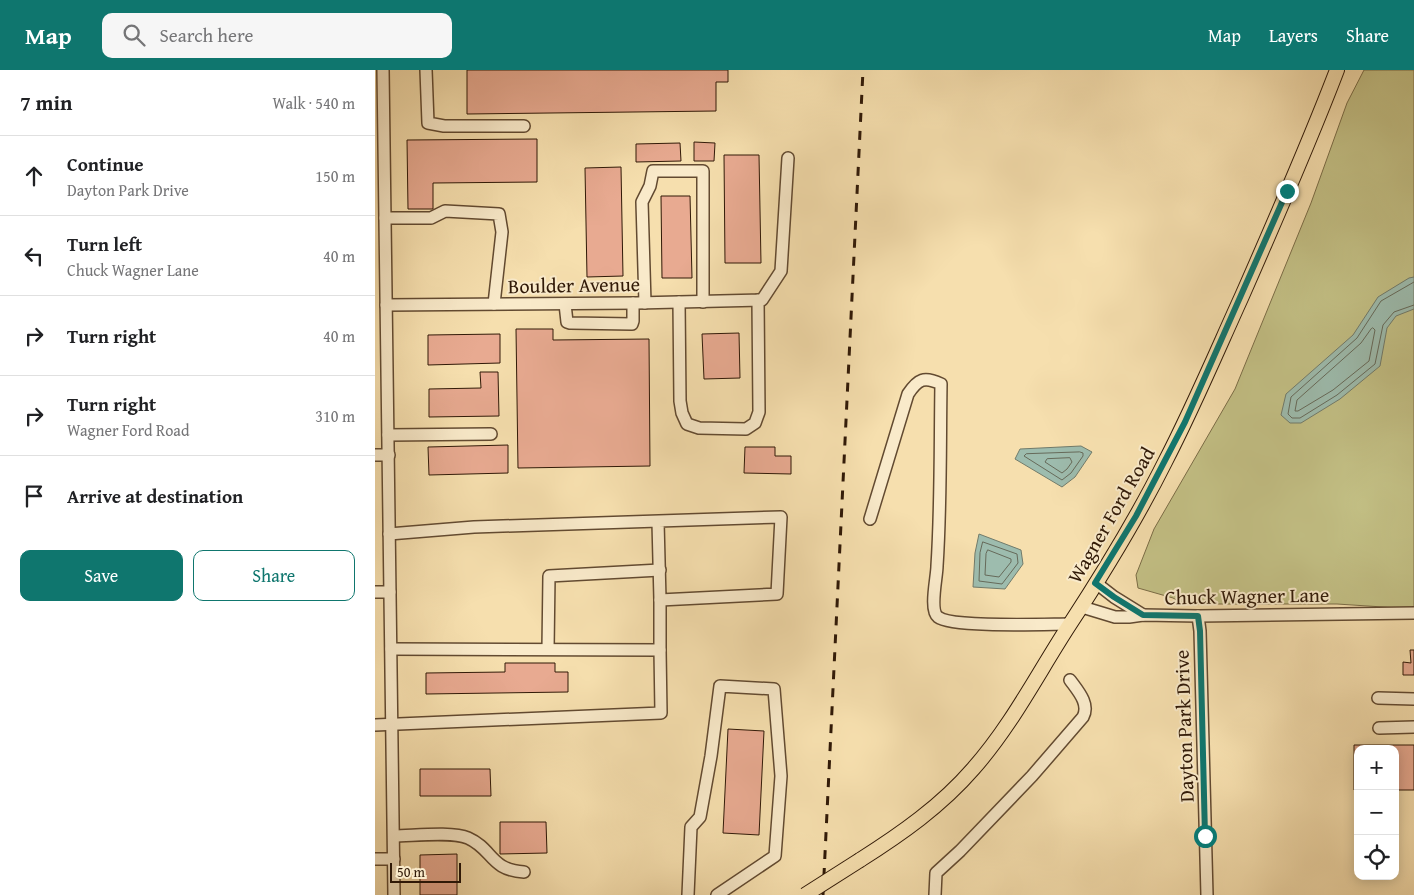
<!DOCTYPE html>
<html lang="en">
<head>
<meta charset="utf-8">
<style>
	body { margin:0; font-family:"Gentium Book Plus",serif; background:#f6f6f6; color:#202124 }
	.controls { position:absolute; right:15px; bottom:15px; display:grid; overflow:hidden; border-radius:10px; box-shadow:0 2px 12px #0003 }
	.controls button { width:45px; height:45px; display:grid; place-items:center; padding:0; border:0; border-bottom:1px solid #e0e0e0; background:#fff; color:#202124; font:25px sans-serif }
	.scale { position:absolute; left:15px; bottom:12px; width:71px; box-sizing:border-box; padding-left:5px; border:2px solid #301907; border-top:0; font-size:14px; line-height:18px; white-space:nowrap; color:#301907; -webkit-text-stroke:4px #f9eaca; paint-order:stroke }
	.stop { position:absolute; width:15px; height:15px; margin:-11px; border:4px solid #0f766e; border-radius:50%; background:#fff }
	.stop.end { background:#0f766e; border-color:#fff; box-shadow:0 1px 5px #0008 }
	.list { margin:0; padding:0; list-style:none }
	h2 { display:flex; justify-content:space-between; align-items:center; height:65px; margin:0; padding:0 20px; font-size:21px }
	h2 small { font-size:16px; font-weight:400; color:#757577 }
	.list li { display:grid; grid-template-columns:32px 1fr auto; gap:15px; align-items:center; box-sizing:border-box; height:80px; padding:0 20px; border-top:1px solid #e0e0e0 }
	.list b { display:block; font-size:19px; white-space:nowrap }
	.list p { margin:0; font-size:16px; white-space:nowrap; color:#757577 }
	.list em { font-size:16px; font-style:normal; color:#757577 }
	.actions { display:flex; gap:10px; padding:15px 20px }
	.actions a { flex:1; padding:11px 0; border:1px solid #0f766e; border-radius:10px; text-align:center; font-size:18px; color:#0f766e }
	.actions .main { background:#0f766e; color:#fff }
	.icon { flex:none; width:28px; height:28px; fill:none; stroke:currentColor; stroke-width:2; stroke-linecap:round; stroke-linejoin:round }
	.map { position:relative; flex:none; width:1039px; height:825px; overflow:hidden }
	header { display:flex; align-items:center; gap:30px; box-sizing:border-box; height:70px; padding:0 25px; background:#0f766e; color:#fff }
	header strong { font-size:24px }
	nav { display:flex; gap:28px; margin-inline-start:auto; font-size:18px }
	.search { width:350px; height:45px; background:#f6f6f6; display:flex; align-items:center; gap:12px; box-sizing:border-box; padding:0 18px; border-radius:10px; color:#757577; font-size:19px }
	main { display:flex }
	aside { flex:1; background:#fff }
	.map>svg:first-child { display:block }
	.green { fill:#c3c085; stroke:#7a6c46 }
	.water { fill:#9dbcae; stroke:#717b6b }
	.lines { fill:none; stroke-linecap:round; stroke-linejoin:round }
	.shore { stroke:#666a5a; stroke-width:1 }
	.building { fill:#e8aa91; stroke:#301907 }
	.minor-casing { stroke:#624a31; stroke-width:14 }
	.major-casing { stroke:#301907; stroke-width:16 }
	.minor { stroke:#f9eaca; stroke-width:11 }
	.major { stroke:#f6dfae; stroke-width:14 }
	.rail { stroke:#301907; stroke-width:3; stroke-dasharray:9 9; stroke-linecap:butt }
	.major-bridge-casing { stroke:#301907; stroke-width:16; stroke-linecap:butt }
	.major-bridge { stroke:#f6dfae; stroke-width:14 }
	.route { stroke:#0f766e; stroke-width:6 }
	.labels { text-anchor:middle; stroke-width:4; stroke-linejoin:round; paint-order:stroke }
	.street-label { font-size:20px; fill:#301907; stroke:#f9eaca }
</style>
</head>
<body>
<header>
<strong>Map</strong>
<div class="search"><svg class="icon" aria-label="search" viewBox="0 0 24 24"><circle cx="10" cy="10" r="6"/><path d="M15 15l6 6"/></svg>Search here</div>
<nav><a>Map</a><a>Layers</a><a>Share</a></nav>
</header>
<main>
<aside>
<h2>7 min<small>Walk · 540 m</small></h2>
<ul class="list">
<li><svg class="icon" aria-label="ahead" viewBox="0 0 24 24"><path d="M12 20V5M6 11l6-6 6 6"/></svg><div><b>Continue</b><p>Dayton Park Drive</p></div><em>150 m</em></li>
<li><svg class="icon" aria-label="left" viewBox="0 0 24 24"><path d="M17 20v-9H6M10 6l-5 5 5 5"/></svg><div><b>Turn left</b><p>Chuck Wagner Lane</p></div><em>40 m</em></li>
<li><svg class="icon" aria-label="right" viewBox="0 0 24 24"><path d="M7 20v-9h11M14 6l5 5-5 5"/></svg><div><b>Turn right</b></div><em>40 m</em></li>
<li><svg class="icon" aria-label="right" viewBox="0 0 24 24"><path d="M7 20v-9h11M14 6l5 5-5 5"/></svg><div><b>Turn right</b><p>Wagner Ford Road</p></div><em>310 m</em></li>
<li><svg class="icon" aria-label="arrive" viewBox="0 0 24 24"><path d="M6 21V4h12l-3 4 3 4H6"/></svg><div><b>Arrive at destination</b></div></li>
</ul>
<div class="actions"><a class="main">Save</a><a>Share</a></div>
</aside>
<div class="map">
<svg width="1039" height="825" viewBox="0 0 1039 825">
	<rect width="100%" height="100%" fill="#f6dfae"/>
	<filter id="stains"><feTurbulence type="fractalNoise" baseFrequency=".004" numOctaves="4"/><feColorMatrix values="0 0 0 0 .2 0 0 0 0 .09 0 0 0 0 .02 0 0 0 .5 -.17"/></filter>
	<radialGradient id="worn" r=".72"><stop offset=".6" stop-color="#630" stop-opacity="0"/><stop offset="1" stop-color="#630" stop-opacity=".3"/></radialGradient>
	<polygon class="green" points="989,0 1039,0 1039,539 962,534 823,534 805,532 798,528 763,518 761,505 779,459 860,319 936,133 972,33"/>
	<g class="water">
		<polygon points="1039,207 1039,239 1021,246 1012,258 1005,296 965,329 926,353 915,353 906,345 911,324 978,265 1003,227 1034,208"/>
		<polygon points="706,376 717,382 700,407 687,417 640,389 645,379"/>
		<polygon points="604,464 646,480 648,494 630,519 598,517 600,483"/>
	</g>
	<g class="lines">
		<g class="shore">
			<polyline points="1039,212 1006,231 982,268 916,327 913,344 917,348 925,348 962,325 1000,294 1008,255 1019,242 1039,235"/>
			<polygon points="998,258 1000,260 994,291 958,320 923,341 920,341 922,330 986,273 996,259"/>
			<polygon points="705,382 708,383 708,386 696,403 687,410 649,386 651,384"/>
			<polygon points="695,388 697,392 692,399 687,403 670,392 672,389"/>
			<polygon points="608,472 642,484 643,493 627,514 604,511 605,483"/>
			<polygon points="613,480 636,489 636,492 624,507 610,505 611,484"/>
		</g>
	</g>
	<g class="building">
		<polygon points="92,0 353,0 353,12 341,12 341,41 92,44"/>
		<polygon points="162,69 162,112 58,113 58,139 33,139 32,70"/>
		<polygon points="319,72 340,73 339,91 319,91"/>
		<polygon points="305,73 306,91 261,92 261,74"/>
		<polygon points="349,85 384,85 386,193 350,193"/>
		<polygon points="246,97 248,206 212,207 210,98"/>
		<polygon points="286,126 315,126 317,208 287,208"/>
		<polygon points="141,259 178,259 178,270 274,269 275,396 143,398"/>
		<polygon points="364,263 365,308 329,309 327,264"/>
		<polygon points="125,264 125,293 53,295 53,265"/>
		<polygon points="105,302 123,302 124,346 54,347 54,319 106,318"/>
		<polygon points="133,375 133,403 54,405 53,377"/>
		<polygon points="370,377 400,377 400,386 416,386 416,404 369,403"/>
		<polygon points="1035,580 1039,580 1039,605 1028,605 1028,592 1036,593"/>
		<polygon points="130,593 180,593 180,602 193,602 193,622 51,624 51,603 130,602"/>
		<polygon points="353,659 389,661 384,765 348,763"/>
		<polygon points="979,675 1039,675 1039,720 1020,720 1020,679 983,679 983,720 979,720"/>
		<polygon points="45,699 115,699 116,726 45,726"/>
		<polygon points="125,752 171,752 172,783 125,784"/>
		<polygon points="82,784 82,825 45,825 45,785"/>
	</g>
	<g class="lines">
		<g class="minor-casing">
			<g id="minor">
				<polyline points="8,0 19,825"/>
				<polyline points="51,0 53,53 69,56 149,56"/>
				<polyline points="10,148 56,148 70,141 124,144 127,162 119,234"/>
				<polyline points="304,232 305,331 307,343 312,354 324,358 371,359 380,353 384,342 383,230"/>
				<polyline points="270,233 267,132 275,116 278,101 328,101 328,232"/>
				<polyline points="190,234 192,252 195,253 257,254 258,251 258,233"/>
				<polyline points="11,235 262,233 387,230 406,201 413,88"/>
				<polyline points="13,365 116,364"/>
				<polyline points="0,385 14,385"/>
				<path d="M495,449L533,324C543,309 549,306 566,314C565,375 566,436 562,496C562,507 554,540 563,547C577,558 673,554 695,554"/>
				<polyline points="14,464 99,457 406,447 402,524 285,530 283,452"/>
				<polyline points="721,513 739,527 768,545"/>
				<polyline points="0,522 15,522"/>
				<polyline points="707,537 740,547 754,547 768,545 823,546 1039,543"/>
				<polyline points="823,546 825,561 832,825"/>
				<polyline points="173,579 174,506 285,500"/>
				<polyline points="285,580 285,530"/>
				<polyline points="1003,628 1039,629"/>
				<polyline points="0,655 286,643 285,580 16,579"/>
				<polyline points="1004,658 1039,657"/>
				<path d="M19,766C37,766 77,761 93,768C118,779 115,800 149,802"/>
				<polyline points="0,789 19,789"/>
				<polyline points="313,825 316,757 325,747 336,686 345,616 399,619 406,706 400,786 342,825"/>
				<path d="M560,825L561,803L585,781L657,706L708,647C715,634 703,621 695,610"/>
			</g>
		</g>
		<g class="major-casing">
			<path id="major" d="M485,790C526,764 566,736 598,699C637,655 663,603 695,554C729,502 762,448 790,392C818,338 842,281 867,226C900,151 933,76 962,0"/>
		</g>
		<use href="#minor" class="minor"/>
		<use href="#major" class="major"/>
		<polyline class="rail" points="448,825 488,0"/>
		<g class="major-bridge-casing">
			<polyline id="major-bridge" points="430,825 485,790"/>
		</g>
		<use href="#major-bridge" class="major-bridge"/>
	</g>
	<g class="lines">
		<polyline class="route" points="830,766 825,561 823,546 768,545 739,527 720,513 761,446 810,352 912,121"/>
	</g>
	<g class="labels">
		<g class="street-label">
			<text transform="translate(199 215) rotate(-1)" y="7">Boulder Avenue</text>
			<text transform="translate(736 445) rotate(-60)" y="7">Wagner Ford Road</text>
			<text transform="translate(872 526) rotate(-1)" y="7">Chuck Wagner Lane</text>
			<text transform="translate(809 656) rotate(-92)" y="7">Dayton Park Drive</text>
		</g>
	</g>
	<rect width="100%" height="100%" filter="url(#stains)"/>
	<rect width="100%" height="100%" fill="url(#worn)"/>
</svg>
<div class="controls">
<button>+</button>
<button>−</button>
<button><svg class="icon" aria-label="locate" viewBox="0 0 24 24"><circle cx="12" cy="12" r="6"/><path d="M12 2v4M12 18v4M2 12h4M18 12h4"/></svg></button>
</div>
<div class="scale">50 m</div>
<div class="stop" style="left:830px;top:766px"></div>
<div class="stop end" style="left:912px;top:121px"></div>
</div>
</main>
</body>
</html>
